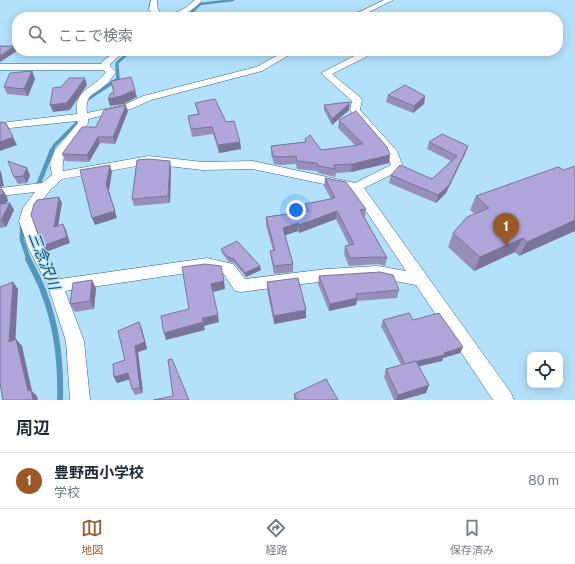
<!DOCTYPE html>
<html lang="ja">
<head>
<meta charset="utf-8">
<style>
	body { margin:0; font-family:"Public Sans","Noto Sans JP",sans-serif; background:#f6f6f7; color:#1f2937 }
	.controls { position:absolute; right:12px; bottom:12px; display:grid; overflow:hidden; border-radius:8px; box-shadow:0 2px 10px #0003 }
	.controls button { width:36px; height:36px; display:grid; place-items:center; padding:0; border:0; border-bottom:1px solid #e0e1e3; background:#fff; color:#1f2937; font:20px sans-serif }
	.you { position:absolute; left:296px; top:210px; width:14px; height:14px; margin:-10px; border:3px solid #fff; border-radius:50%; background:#1a73e8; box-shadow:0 0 0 6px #1a73e833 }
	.badge { display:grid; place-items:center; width:26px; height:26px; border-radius:50%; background:#9b5827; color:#fff; font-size:13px; font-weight:700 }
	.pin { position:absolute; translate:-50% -33px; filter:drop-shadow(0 1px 2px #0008) }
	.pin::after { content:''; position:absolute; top:21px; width:14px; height:12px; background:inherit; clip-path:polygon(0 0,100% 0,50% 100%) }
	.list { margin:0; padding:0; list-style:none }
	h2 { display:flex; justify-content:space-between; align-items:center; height:52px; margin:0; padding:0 16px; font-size:17px }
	h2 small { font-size:13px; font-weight:400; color:#747a83 }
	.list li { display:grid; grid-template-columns:26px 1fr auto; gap:12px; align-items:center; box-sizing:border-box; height:56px; padding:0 16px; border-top:1px solid #e0e1e3 }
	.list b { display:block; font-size:15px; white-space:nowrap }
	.list p { margin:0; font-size:13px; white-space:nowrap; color:#747a83 }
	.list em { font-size:13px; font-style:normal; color:#747a83 }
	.icon { flex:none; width:22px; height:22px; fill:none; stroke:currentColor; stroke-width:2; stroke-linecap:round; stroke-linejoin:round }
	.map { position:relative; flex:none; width:575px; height:400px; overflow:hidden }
	.search { position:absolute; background:#fff; box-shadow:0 2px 10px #0003; left:12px; right:12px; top:12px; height:44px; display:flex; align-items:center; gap:10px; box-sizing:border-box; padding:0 14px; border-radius:16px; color:#747a83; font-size:15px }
	.sheet { height:108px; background:#fff }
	nav { display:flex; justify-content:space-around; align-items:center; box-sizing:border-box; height:56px; border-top:1px solid #e0e1e3; background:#fff; font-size:11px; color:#747a83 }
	nav a { display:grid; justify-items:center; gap:2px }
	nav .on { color:#9b5827 }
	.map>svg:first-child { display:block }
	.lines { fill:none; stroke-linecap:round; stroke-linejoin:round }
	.stream-far3 { stroke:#5497bb; stroke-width:2.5 }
	.stream-far2 { stroke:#5497bb; stroke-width:3.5 }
	.stream-far1 { stroke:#5497bb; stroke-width:4.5 }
	.stream { stroke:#5497bb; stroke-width:6 }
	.minor-casing { stroke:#2f6683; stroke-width:1 }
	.minor { fill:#fff; fill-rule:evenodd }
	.wall { fill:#978fbb }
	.shaded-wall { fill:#7b7499 }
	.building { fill:#b0a6da; stroke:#7b7499 }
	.labels { text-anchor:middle; stroke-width:3; stroke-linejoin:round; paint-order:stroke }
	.water-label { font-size:15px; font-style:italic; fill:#164c66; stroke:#b3e0fa }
</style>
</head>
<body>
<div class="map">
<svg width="575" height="400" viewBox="0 0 575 400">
	<rect width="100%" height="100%" fill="#b3e0fa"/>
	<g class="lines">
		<g class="stream-far3">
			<polyline points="187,17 200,4 233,0"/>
			<polyline points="117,66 117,63 126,55 135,51"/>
		</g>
		<g class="stream-far2">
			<polyline points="86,100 118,79 117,65"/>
			<polyline points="52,151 54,146 79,121"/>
		</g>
		<g class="stream-far1">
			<polyline points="37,188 52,150"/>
			<polyline points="22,220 22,240 29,260"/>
		</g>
		<path class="stream" d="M28,259C34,271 41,283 45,296C57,328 61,366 60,400"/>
		<g class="minor-casing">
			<g id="minor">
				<path d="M151,0H157C157,9 158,11 164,17H154L149,9Z"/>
				<path d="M195,0H202C193,11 182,17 167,17L185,8Z"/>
				<polygon points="384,0 393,0 359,17 349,17"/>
				<path d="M116,51H125L110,64V66L116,72C112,78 108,83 103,87C91,96 85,96 87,113L124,105L143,96L256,67L286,51H296L262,71L151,100L131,109L88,119V123C78,138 60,151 63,171L149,156L203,162L253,161L355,183L391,165L387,154L350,110L352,101L321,73L358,54V51H366V57L332,74L361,98L362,100L360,110L397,151L403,167L401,170L364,188L511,393L514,400H493L416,285L378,278L326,281L241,292L235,291L223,273L207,270L65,291L84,341L90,400H70L66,341L48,286L28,247L19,221L23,208L35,192L0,196V188L42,183L52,175L50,163L55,150L78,123L77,121L0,129V123L77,114C74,88 93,90 106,72L103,70H0V64H101L103,61ZM149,164L203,170L253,169L352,190L406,271L378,266L326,269L245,279L233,264L207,258L60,279L42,247L33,221L36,209L50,190L62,179Z"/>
			</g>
		</g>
		<use href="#minor" class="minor"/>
	</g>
	<g class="wall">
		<polygon points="32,71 35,79 28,96 7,94 4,87"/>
		<polygon points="388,95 425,96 424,104 413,113 386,102"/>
		<polygon points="350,102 349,110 332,125 324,110 324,105"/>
		<polygon points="195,103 226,122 240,142 241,149 219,153 213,134 192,137 188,116 198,114"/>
		<polygon points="128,111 115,144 100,143 89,162 65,161 62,154 96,127"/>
		<polygon points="339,120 389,163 351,172 336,173 335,177 318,173 317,171 297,169 296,164 281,165 274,164 271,154 271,146 305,142 305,139 321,150 356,146 338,128"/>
		<polygon points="429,142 468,146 465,154 446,193 436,203 389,183 391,175 432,179 451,161 427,149"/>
		<polygon points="575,166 519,256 515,252 474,271 448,247 453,233 475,214 470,210 476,196 564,170"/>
		<polygon points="171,168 170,203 134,206 132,199"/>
		<polygon points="30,175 27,183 18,184 14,177"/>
		<polygon points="325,178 366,209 365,217 364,217 387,258 385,266 378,264 349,266 344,254 345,246 349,245 336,219 299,233 298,231 285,235 293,264 293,272 274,274 271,258 270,251 273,250 266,225 266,217 305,211 305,204 331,199 324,186"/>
		<polygon points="0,189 2,189 7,197 8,201 4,204 14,210 6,227 0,228"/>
		<polygon points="221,249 261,270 246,277 234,263 229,262 222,253"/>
		<polygon points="319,276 399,290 397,298 357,301 356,305 329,311 318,284"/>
		<polygon points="267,282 306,318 274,324 267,290"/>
		<polygon points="96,288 94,309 75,312 70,304"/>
		<polygon points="383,320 413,320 463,347 460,353 443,358 442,361 419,366 426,393 401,400 394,400 384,377 386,369 401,365 381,326"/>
		<polygon points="142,329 147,349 138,352 143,393 135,395 132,389 129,379 117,383 114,377 125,360"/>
		<polygon points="294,394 338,400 294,400"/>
	</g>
	<g class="shaded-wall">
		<polygon points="15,46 17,51 0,62 0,56"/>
		<polygon points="32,71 35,79 28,96 24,89"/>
		<polygon points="85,78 87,85 70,110 53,112 50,105"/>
		<polygon points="135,90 137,97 124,104 110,106 108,99"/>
		<polygon points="425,96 424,104 413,113 414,106"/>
		<polygon points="349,104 349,110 332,125 332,119"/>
		<polygon points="126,105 128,111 115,144 113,137"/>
		<polygon points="13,137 17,145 0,151 0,142"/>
		<polygon points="98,137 100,143 89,162 87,155"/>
		<polygon points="240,142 241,149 219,153 218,145"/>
		<polygon points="468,146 465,154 446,193 436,203 438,195"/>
		<polygon points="390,155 389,163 351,172 352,164"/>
		<polygon points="170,161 171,168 170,203 168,196"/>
		<polygon points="110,165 112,172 109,191 117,218 95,225 92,218 106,184"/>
		<polygon points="27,168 30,175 27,183 23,176"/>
		<polygon points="0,170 1,172 4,186 0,187"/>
		<polygon points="2,189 7,197 8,201 0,207 0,196"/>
		<polygon points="59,197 62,203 57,233 54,227"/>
		<polygon points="10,203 14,210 6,227 1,220"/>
		<polygon points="337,211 336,219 299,233 299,225"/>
		<polygon points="575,220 575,231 519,256 527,242"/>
		<polygon points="298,223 298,231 283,236 283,228"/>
		<polygon points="63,224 66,230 70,243 46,252 43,246"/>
		<polygon points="523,238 515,252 474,271 480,257"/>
		<polygon points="260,266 261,270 246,277 245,273"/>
		<polygon points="92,280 96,288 94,309 90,301"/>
		<polygon points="224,281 225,289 213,292 211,284"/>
		<polygon points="13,282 18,289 15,349 9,342"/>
		<polygon points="357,298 356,305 329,311 330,304"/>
		<polygon points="306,310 306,318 274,324 274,316"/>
		<polygon points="218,315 219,322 204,326 202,318"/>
		<polygon points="139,322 142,329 147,349 138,352 143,393 140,388 135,346"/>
		<polygon points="203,322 205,330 166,340 164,333"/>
		<polygon points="16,339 22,346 32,391 37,396 38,400 33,400 28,391"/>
		<polygon points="463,347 460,353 443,358 442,361 403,370 405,364"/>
		<polygon points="128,373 131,379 117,383 114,377"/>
		<polygon points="429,385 426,393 401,400 396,400 398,395"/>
	</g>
	<g class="building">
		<polygon points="362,15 388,16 389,17 363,17"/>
		<polygon points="0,46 15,46 0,56"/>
		<polygon points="32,71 24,89 4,87 10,73"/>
		<polygon points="131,77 135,90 121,96 108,99 111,93 114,93 111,81"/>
		<polygon points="69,78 85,78 67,103 50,105 53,88 61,87"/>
		<polygon points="405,85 425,96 414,106 388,95"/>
		<polygon points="215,99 226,122 234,121 240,142 218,145 212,127 191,129 188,116 199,114 195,103"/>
		<polygon points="350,102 349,104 332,119 324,105"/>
		<polygon points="126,105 113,137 98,137 87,155 62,154 82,127 96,127 104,110"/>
		<polygon points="356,111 387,147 390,155 352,164 333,165 336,169 318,166 317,163 297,161 296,156 280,157 273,156 271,146 306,142 305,139 310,135 321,150 359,145 358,144 363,144 339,120"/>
		<polygon points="0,122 6,123 13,137 0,142"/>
		<polygon points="442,134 468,146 449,185 438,195 391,175 400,165 432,179 457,156 429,142"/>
		<polygon points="148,159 170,161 168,196 132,199 137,160"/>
		<polygon points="8,161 27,168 23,176 14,177"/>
		<polygon points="110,165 106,184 115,211 92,218 80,170"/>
		<polygon points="575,166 575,220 527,242 523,238 480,257 453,233 467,217 489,208 476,196 558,167 564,170"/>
		<polygon points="325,178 346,182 366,209 360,210 387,258 380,257 350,258 345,246 354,244 337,211 299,225 298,223 283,228 293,264 274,266 270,251 275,250 266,217 309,211 305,204 335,198"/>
		<polygon points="0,189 2,189 3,193 0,196"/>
		<polygon points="59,197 54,227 63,224 67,237 43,246 31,215 34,204 37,200"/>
		<polygon points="10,203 1,220 0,220 0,204"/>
		<polygon points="237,241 260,266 245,273 234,259 228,257 221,249"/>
		<polygon points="205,264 221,266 224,281 211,284 218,315 202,318 203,322 164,333 161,316 189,309 182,267"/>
		<polygon points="380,272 393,275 399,290 356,294 357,298 330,304 319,276"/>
		<polygon points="298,278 306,310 274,316 267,282"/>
		<polygon points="92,280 90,301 70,304 73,283"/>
		<polygon points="13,282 9,342 16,339 28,391 31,390 33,400 3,400 0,383 0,287"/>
		<polygon points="409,313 413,320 439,313 463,347 444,353 445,355 405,364 383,320"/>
		<polygon points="139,322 145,342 135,346 140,388 132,389 128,373 114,377 113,364 125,360 118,331"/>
		<polygon points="172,359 189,400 153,400 173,396 168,360"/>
		<polygon points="416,361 429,385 398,395 386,369"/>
		<polygon points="326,379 338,400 297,400 294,394"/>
	</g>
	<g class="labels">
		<g class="water-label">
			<text transform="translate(44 261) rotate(69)" y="5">三念沢川</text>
		</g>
	</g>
</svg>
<div class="controls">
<button><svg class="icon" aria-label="locate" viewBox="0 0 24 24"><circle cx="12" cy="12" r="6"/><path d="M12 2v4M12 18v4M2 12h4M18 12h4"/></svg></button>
</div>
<div class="you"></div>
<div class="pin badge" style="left:506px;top:246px">1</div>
<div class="search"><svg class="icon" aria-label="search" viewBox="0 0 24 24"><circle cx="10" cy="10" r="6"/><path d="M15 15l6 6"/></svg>ここで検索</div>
</div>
<section class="sheet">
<h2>周辺<small></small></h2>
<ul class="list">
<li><span class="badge">1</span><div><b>豊野西小学校</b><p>学校</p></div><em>80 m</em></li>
</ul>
</section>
<nav>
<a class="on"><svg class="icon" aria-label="map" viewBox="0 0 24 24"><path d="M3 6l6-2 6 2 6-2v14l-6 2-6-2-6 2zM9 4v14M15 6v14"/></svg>地図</a>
<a><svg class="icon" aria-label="directions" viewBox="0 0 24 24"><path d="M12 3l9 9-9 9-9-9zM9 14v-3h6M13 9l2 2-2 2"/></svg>経路</a>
<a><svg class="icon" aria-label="saved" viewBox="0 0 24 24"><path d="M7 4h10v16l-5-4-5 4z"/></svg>保存済み</a>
</nav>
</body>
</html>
